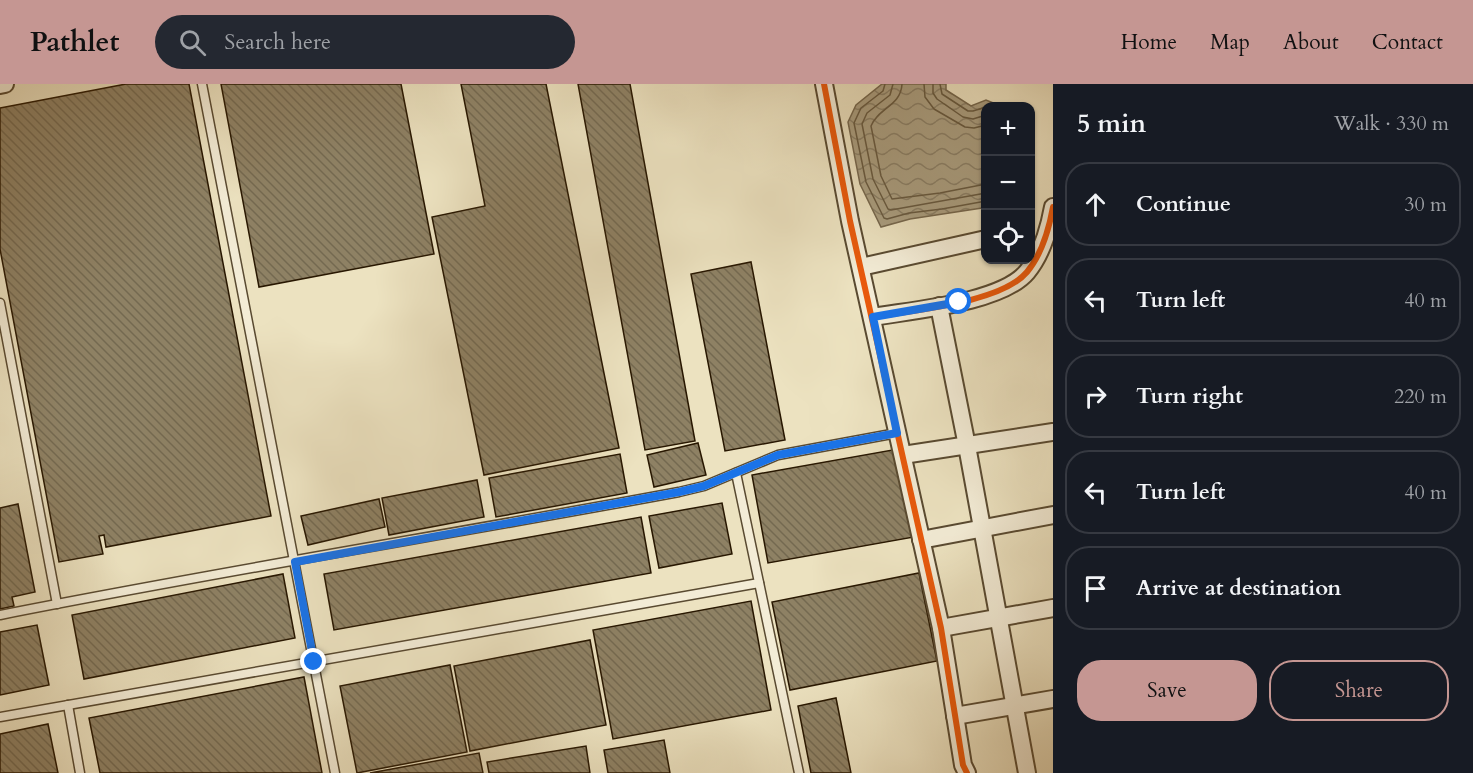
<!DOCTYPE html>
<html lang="en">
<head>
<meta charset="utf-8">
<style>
	body { margin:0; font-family:Cardo,serif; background:#242831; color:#f1f3f6 }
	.controls { position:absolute; right:18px; top:18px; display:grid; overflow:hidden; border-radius:12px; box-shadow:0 2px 4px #0004 }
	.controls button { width:54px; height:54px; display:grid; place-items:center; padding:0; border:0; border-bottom:2px solid #363941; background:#171b24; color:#f1f3f6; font:30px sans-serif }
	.stop { position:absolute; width:18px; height:18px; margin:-14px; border:4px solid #1a73e8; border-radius:50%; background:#fff }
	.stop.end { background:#1a73e8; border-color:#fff; box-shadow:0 2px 6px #0008 }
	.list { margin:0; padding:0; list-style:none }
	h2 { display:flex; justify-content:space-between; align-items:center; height:78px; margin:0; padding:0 24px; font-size:26px }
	h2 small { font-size:20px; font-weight:400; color:#9ea1a6 }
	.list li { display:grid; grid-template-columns:39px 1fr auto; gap:18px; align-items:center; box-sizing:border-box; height:84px; margin:0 12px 12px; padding:0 12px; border:2px solid #363941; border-radius:24px }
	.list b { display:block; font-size:22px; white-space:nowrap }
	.list em { font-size:20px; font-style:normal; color:#9ea1a6 }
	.actions { display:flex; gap:12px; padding:18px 24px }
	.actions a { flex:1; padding:14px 0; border:2px solid #c59692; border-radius:24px; text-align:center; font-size:21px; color:#c59692 }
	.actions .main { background:#c59692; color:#111 }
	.icon { flex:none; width:33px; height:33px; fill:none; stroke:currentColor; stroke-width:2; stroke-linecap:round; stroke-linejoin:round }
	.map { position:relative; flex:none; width:1053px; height:689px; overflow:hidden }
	header { display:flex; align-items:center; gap:36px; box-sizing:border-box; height:84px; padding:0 30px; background:#c59692; color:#111 }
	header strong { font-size:28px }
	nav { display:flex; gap:33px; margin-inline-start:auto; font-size:21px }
	.search { width:420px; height:54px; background:#242831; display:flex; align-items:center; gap:15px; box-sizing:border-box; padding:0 21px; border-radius:33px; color:#9ea1a6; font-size:22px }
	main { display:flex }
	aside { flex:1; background:#171b24 }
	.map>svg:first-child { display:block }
	.water { fill:url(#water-waves); stroke:#75674d; stroke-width:1.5 }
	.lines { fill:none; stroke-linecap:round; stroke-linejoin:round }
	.shore { stroke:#685a40; stroke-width:1.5 }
	.building { fill:url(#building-back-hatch); stroke:#281701; stroke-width:1.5 }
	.lane-casing { stroke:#594a31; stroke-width:11 }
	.street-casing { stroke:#594a31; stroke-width:20 }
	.lane { stroke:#f3ecd6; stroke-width:8 }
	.street { stroke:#f3ecd6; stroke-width:16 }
	.cycleway-casing { stroke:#f3ecd6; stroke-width:10 }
	.cycleway { stroke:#e8590c; stroke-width:6 }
	.route { stroke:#1a73e8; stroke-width:8 }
</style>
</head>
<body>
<header>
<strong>Pathlet</strong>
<div class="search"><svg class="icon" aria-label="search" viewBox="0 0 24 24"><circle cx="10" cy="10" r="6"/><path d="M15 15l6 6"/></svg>Search here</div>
<nav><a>Home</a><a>Map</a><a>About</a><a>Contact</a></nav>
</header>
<main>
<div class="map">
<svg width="1053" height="689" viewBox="0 0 1053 689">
	<defs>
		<pattern id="water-waves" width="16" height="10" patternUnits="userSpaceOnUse" patternTransform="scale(1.5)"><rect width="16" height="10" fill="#a99d7f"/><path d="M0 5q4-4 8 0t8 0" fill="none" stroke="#8a7f66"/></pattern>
		<pattern id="building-back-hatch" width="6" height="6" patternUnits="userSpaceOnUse" patternTransform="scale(1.5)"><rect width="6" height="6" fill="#8e8164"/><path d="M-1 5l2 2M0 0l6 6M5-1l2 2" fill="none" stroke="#746950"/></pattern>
	</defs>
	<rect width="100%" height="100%" fill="#ece2c0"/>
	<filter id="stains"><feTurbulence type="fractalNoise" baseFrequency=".00333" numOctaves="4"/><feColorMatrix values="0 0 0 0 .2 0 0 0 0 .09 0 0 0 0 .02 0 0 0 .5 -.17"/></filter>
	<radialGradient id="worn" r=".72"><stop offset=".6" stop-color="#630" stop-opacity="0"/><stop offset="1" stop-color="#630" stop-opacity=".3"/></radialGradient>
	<polygon class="water" points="882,0 946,0 946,6 971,22 986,16 1001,22 986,22 985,121 982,124 910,135 881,143 860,100 848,38 856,21"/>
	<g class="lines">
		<g class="shore">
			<polyline points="885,0 883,7 861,24 854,39 866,98 884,134 887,135 909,129 942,125 986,117"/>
			<polyline points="893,0 890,11 867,29 862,40 873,95 888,125 891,126 986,109"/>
			<path d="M902,0C901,22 878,24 871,42L881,92L892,115L940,109L986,100"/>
			<polyline points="924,0 925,13 934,25 965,43 974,44 986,41"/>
			<polyline points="933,0 933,9 937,15 963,33 973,35 986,31"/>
			<polyline points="940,0 942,10 968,27 973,27 986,23"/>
		</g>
	</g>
	<g class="building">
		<polygon points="126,0 189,0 271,432 106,463 104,451 99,452 103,470 59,478 0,165 0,24"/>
		<polygon points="221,0 401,0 434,170 259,203"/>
		<polygon points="461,0 546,0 619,364 484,391 432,133 485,122"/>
		<polygon points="578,0 630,0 695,357 645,366"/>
		<polygon points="751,178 785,356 725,367 691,190"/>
		<polygon points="698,359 706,391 654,403 647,371"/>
		<polygon points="898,365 914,453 768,479 752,391"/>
		<polygon points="620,370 627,409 496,433 489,394"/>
		<polygon points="477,396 484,433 389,451 382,414"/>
		<polygon points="379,415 385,443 308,461 301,432"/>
		<polygon points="722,419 732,470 659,484 649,432"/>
		<polygon points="18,420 35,508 12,513 14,522 0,525 0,424"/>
		<polygon points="641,433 651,489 334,546 324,490"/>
		<polygon points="919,489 937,577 790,606 772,518"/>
		<polygon points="283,490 295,554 84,595 72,531"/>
		<polygon points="751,517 771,626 613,655 593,546"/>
		<polygon points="37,541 49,601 0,611 0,548"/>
		<polygon points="590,556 606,641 470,667 454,582"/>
		<polygon points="450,581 467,668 357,689 340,602"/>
		<polygon points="304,593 322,689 100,689 89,634"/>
		<polygon points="836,614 851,689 811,689 798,622"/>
		<polygon points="48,640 58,689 0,689 0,650"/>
		<polygon points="664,656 670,689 608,689 604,666"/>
		<polygon points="586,662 590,689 489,689 487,678"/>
		<polygon points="479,669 483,689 370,689"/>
	</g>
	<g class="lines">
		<g class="lane-casing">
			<g id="lane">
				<polyline points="202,0 335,689"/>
				<polyline points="0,219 57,520"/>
				<polyline points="736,389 799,689"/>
				<path d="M0,531C226,486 453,450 679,408L704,402L778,371L897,349"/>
				<polyline points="68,621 80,689"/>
				<polyline points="0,633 759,499"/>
			</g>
		</g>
		<g class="street-casing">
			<g id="street">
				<polyline points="824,0 850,137 941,544 963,681 967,689"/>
				<polyline points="0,1 5,0"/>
				<polyline points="861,183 986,155"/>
				<polyline points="939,222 967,362 1027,689"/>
				<path d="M873,233C913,226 1001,219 1027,188C1042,170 1049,145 1053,123"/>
				<polyline points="903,371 1053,348"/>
				<polyline points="921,456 1053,431"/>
				<polyline points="941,544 1053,524"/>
				<polyline points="955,632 1053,615"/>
			</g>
		</g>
		<use href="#lane" class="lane"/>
		<use href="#street" class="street"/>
		<g class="cycleway-casing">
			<g id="cycleway">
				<polyline points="824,0 850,137 941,544 963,681 967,689"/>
				<path d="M873,233C913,226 1001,219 1027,188C1042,170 1049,145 1053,123"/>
			</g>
		</g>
		<use href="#cycleway" class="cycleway"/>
	</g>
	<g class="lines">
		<polyline class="route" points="314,578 295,478 679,408 704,402 778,371 897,349 873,233 959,218"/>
	</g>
	<rect width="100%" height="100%" filter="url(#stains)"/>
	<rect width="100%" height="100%" fill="url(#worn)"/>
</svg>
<div class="controls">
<button>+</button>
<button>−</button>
<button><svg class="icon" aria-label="locate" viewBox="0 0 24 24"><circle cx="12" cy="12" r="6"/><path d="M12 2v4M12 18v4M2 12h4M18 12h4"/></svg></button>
</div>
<div class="stop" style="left:959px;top:218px"></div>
<div class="stop end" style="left:314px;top:578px"></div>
</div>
<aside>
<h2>5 min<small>Walk · 330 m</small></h2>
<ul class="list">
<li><svg class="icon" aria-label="ahead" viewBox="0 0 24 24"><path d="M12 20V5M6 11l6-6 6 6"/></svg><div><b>Continue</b></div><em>30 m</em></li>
<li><svg class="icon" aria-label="left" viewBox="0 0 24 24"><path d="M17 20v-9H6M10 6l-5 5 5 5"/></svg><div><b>Turn left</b></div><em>40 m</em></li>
<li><svg class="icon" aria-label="right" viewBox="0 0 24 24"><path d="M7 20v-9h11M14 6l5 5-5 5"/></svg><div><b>Turn right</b></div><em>220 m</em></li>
<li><svg class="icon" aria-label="left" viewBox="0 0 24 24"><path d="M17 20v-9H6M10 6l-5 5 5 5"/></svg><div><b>Turn left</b></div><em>40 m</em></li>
<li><svg class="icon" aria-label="arrive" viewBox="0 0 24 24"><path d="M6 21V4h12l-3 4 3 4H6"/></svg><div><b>Arrive at destination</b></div></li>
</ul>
<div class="actions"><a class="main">Save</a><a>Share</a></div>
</aside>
</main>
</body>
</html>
